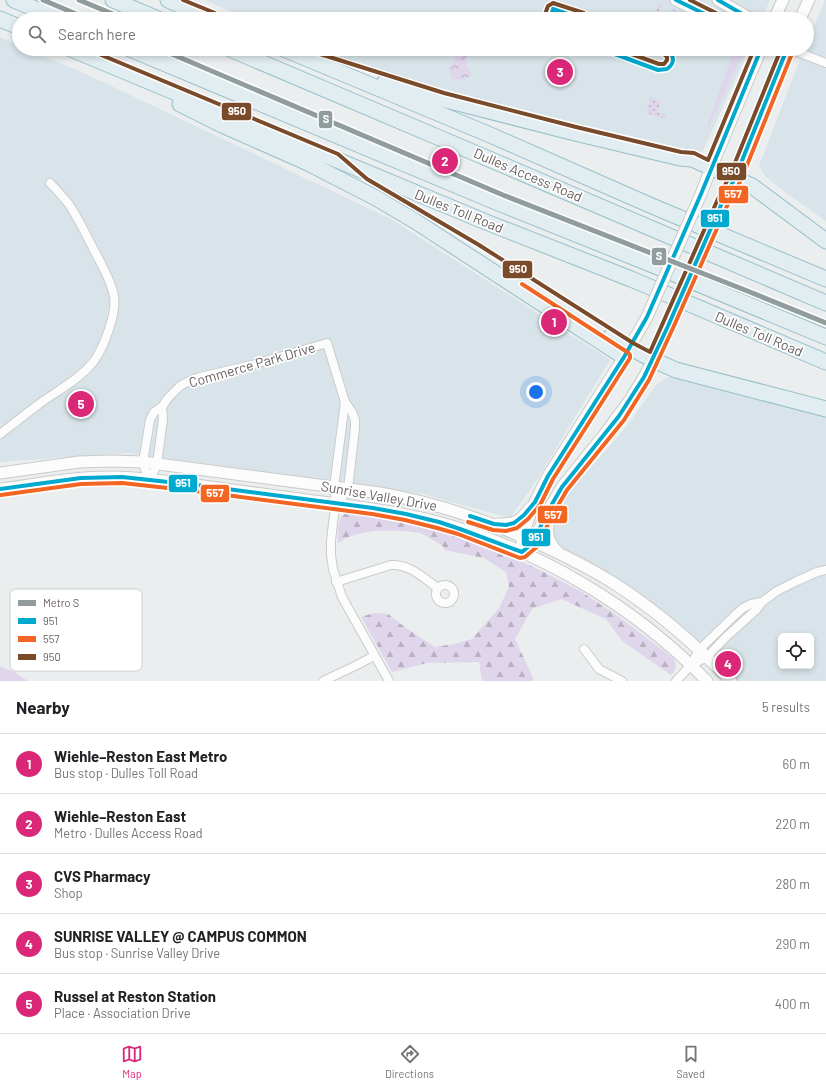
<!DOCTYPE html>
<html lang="en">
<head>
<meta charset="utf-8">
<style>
	body { margin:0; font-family:Barlow,sans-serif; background:#f2f2f2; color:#202124 }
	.controls { position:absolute; right:12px; bottom:12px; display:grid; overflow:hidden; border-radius:6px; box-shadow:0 2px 6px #0003 }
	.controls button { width:36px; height:36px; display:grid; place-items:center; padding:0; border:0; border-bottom:1px solid #e0e0e0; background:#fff; color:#202124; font:20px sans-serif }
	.you { position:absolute; left:536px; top:392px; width:14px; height:14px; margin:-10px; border:3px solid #fff; border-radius:50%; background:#1a73e8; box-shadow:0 0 0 6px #1a73e833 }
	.badge { display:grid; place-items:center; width:26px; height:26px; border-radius:50%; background:#db2777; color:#fff; font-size:13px; font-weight:700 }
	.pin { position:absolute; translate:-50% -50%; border:2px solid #fff; box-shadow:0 1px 4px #0006 }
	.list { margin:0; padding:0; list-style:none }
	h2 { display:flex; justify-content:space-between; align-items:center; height:52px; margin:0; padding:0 16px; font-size:17px }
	h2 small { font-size:13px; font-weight:400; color:#757577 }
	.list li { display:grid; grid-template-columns:26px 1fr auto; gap:12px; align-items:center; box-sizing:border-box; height:60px; padding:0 16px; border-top:1px solid #e0e0e0 }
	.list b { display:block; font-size:15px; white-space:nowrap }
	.list p { margin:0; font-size:13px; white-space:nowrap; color:#757577 }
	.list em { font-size:13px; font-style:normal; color:#757577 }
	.icon { flex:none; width:22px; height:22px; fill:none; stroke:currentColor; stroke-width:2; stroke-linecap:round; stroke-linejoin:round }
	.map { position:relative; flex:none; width:826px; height:681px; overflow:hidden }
	.search { position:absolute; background:#fff; box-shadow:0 2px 6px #0003; left:12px; right:12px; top:12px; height:44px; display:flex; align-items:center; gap:10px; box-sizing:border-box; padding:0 14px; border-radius:22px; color:#757577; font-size:15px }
	.sheet { height:352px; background:#fff }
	nav { display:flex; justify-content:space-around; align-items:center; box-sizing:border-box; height:56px; border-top:1px solid #e0e0e0; background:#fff; font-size:11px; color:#757577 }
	nav a { display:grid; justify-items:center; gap:2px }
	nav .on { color:#db2777 }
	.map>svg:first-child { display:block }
	.commercial { fill:#d8e4e9; fill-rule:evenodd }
	.grass { fill:#dfd6ec }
	.forest { fill:url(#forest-firs) }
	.park { fill:url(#park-crowns) }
	.garden { fill:url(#garden-dots) }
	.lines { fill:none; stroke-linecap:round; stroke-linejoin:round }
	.street-casing { stroke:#cccbcb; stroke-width:10 }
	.secondary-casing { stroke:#cbcaca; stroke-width:13 }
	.highway-casing { stroke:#96bfc8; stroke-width:17 }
	.street { stroke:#fcfcfd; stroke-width:8 }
	.secondary { stroke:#fcfcfd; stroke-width:11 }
	.highway { stroke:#e2edf1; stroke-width:15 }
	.secondary-bridge-casing { stroke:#cbcaca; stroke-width:13; stroke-linecap:butt }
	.secondary-bridge { stroke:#fcfcfd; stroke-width:11 }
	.bus-1-casing { stroke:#fff; stroke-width:7 }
	.bus-2-casing { stroke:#fff; stroke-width:7 }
	.bus-3-casing { stroke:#fff; stroke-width:7 }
	.bus-1 { stroke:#00a9ce; stroke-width:4 }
	.bus-2 { stroke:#f26522; stroke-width:4 }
	.bus-3 { stroke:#7a4b2a; stroke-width:4 }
	.metro-1-casing { stroke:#fff; stroke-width:8 }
	.metro-1 { stroke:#919d9d; stroke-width:5 }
	.labels { text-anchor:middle; stroke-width:3.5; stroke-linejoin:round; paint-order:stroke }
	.street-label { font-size:14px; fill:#695f5e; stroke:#fff }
	.key { fill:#fff; stroke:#d2cfcf; stroke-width:1 }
	.key-label { font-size:11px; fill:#695f5e }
	.line-badge { stroke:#fff; stroke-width:1.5 }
	.badge-label { font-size:11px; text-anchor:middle; font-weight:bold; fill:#fff }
</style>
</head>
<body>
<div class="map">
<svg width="826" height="681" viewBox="0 0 826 681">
	<defs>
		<pattern id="forest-firs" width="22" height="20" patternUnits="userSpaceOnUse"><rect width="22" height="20" fill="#dfd6ec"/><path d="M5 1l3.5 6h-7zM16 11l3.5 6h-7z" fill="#b9b1c2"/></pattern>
		<pattern id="park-crowns" width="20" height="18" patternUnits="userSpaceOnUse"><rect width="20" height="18" fill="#dfd6ec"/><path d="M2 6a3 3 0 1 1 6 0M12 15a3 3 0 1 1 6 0" fill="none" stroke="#b9b1c2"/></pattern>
		<pattern id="garden-dots" width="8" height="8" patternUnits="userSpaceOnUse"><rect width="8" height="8" fill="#dfd6ec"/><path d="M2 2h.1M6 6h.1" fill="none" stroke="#b9b1c2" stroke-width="1.8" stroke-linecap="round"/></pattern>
	</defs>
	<rect width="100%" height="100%" fill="#eaeeef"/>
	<g class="commercial">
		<polygon points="205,0 770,0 762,19 248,19"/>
		<polygon points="825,0 826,0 826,221 786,193 765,176 759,166 804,49 807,49 807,43"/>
		<polygon points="0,37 19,45 19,49 28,49 88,75 391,219 610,360 536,481 510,518 422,494 128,453 0,462"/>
		<polygon points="316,49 749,49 702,153 483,101 325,53"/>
		<path d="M675,375L826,415V681H737L732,675L590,564L566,550L558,544L551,535L552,523L557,509L566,496L627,426L656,385L661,381L668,377ZM781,636H811V666H781Z"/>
	</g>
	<g class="grass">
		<polygon points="677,11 693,19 674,19"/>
		<polygon points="733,49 742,49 742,55 709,127 707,126 734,50"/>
		<polygon points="0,666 14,672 28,681 0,681"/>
	</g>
	<path class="forest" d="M346,513L400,520L438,529L486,545L544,572L582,592L622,619L674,659C677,666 676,670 671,675L622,641L606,619L561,599L532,609L515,639L534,680L533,681H482L479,662L427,663L392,672L361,617L374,613L388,614L406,628L435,647L454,644L472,639L499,608L509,587L506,572L484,558L445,550C442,544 438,543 433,540C429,538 424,534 419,533C398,529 354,528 338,544C338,534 336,518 346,513Z"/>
	<polygon class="park" points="457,51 466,54 467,66 472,75 463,80 452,79 449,69 453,63"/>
	<g class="garden">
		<polygon points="659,3 662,4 658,19 653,19"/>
		<polygon points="672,9 677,11 674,19 667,19"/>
		<polygon points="651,97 661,101 657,112 666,115 666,119 649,114 647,110"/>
	</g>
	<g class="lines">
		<g class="street-casing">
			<g id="street">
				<polyline points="790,49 826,63"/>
				<polyline points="345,402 334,487 336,503 333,523 331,541 331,555 333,569 342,597 389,681"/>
				<path d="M0,434C13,424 26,414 39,404C57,391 80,379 94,361C104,347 117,313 114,296C111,281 103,267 96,254C87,237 79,219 68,203C62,196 56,189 50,183"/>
				<polyline points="148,479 143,462 150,420 154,412 162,407 168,398 180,386 189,381 200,377 252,365 327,343 345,402 352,412 355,420 355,428 348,489 342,498 336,503"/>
				<polyline points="148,479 154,471 157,464 163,419 162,407"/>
				<path d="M336,582L391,565C410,564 423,578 438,588"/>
				<circle cx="445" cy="594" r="9"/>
				<polyline points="584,649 599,669 622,681"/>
				<polyline points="691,665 707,657 726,637 757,609 762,602"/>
				<polyline points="323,681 355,666 374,656"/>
				<polyline points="676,681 691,665 699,650 734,616 743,608 751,604 762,602 777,591 797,581 817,572 826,570"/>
			</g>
		</g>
		<g class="secondary-casing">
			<g id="secondary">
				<polyline points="676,0 715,19"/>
				<polyline points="718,0 751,19"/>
				<polyline points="774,19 783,0"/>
				<polyline points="800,19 809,0"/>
				<polyline points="701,194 711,168 761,49"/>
				<polyline points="722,203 735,178 787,49"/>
				<path d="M0,473L79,462L111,461L143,462L380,493C441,504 492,522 548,548C571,559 593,570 615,584C657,611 696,645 731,681"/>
				<path d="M0,489C35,485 70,477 106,477C129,476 152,480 174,482C211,487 247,492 284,497C336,504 387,509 438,522C540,550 634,606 707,681"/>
				<path d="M550,515C546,530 546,540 557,551"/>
				<path d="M497,524C516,525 520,521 531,507"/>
				<polyline points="522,544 522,536 535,502 548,476 624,357 647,317"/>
				<polyline points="529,546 534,542 545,516 562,487 604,435 630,400 644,377 653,360 668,326"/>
			</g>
		</g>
		<g class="highway-casing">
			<g id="highway">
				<polyline points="14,0 59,19"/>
				<polyline points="113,0 158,19"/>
				<polyline points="168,0 213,19"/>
				<polyline points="0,19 19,27"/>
				<polyline points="71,49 486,222 631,279 826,362"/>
				<polyline points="130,49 496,202 653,265 826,337"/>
				<path d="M230,49C429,133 627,218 826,303"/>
				<polyline points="284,49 488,134 652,206 826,279"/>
				<polyline points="385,82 442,99 575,133 680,158 692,159 752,186 826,241"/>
				<polyline points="180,104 222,125 308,163 376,198 415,221 624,357"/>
				<path d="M611,336C633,350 652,360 676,370L826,409"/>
			</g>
		</g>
		<use href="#street" class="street"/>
		<use href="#secondary" class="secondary"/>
		<use href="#highway" class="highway"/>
		<g class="secondary-bridge-casing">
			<g id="secondary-bridge">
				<polyline points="647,317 701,194"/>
				<polyline points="668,326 722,203"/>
			</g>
		</g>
		<use href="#secondary-bridge" class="secondary-bridge"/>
		<g class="bus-1-casing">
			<g id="bus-1">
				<polyline points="676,0 715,19"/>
				<polyline points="718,0 751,19"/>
				<polyline points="550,19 553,9 582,19"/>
				<path d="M601,49L658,70L667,69C675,63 675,56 667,49"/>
				<polyline points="0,489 81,478 122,477 196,485 373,508 406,514 439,522 460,529 522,552 534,542 545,516 562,487 619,416 644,377 668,326 722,203 735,178 787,49"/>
				<polyline points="470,516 494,524 506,525 514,523 524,515 535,502 548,476 624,357 647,317 701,194 761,49"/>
			</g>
		</g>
		<g class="bus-2-casing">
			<g id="bus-2">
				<polyline points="1,495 81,484 122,483 195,491 372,514 405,520 437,528 458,534 520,558 525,557 539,545 550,519 567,490 624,420 649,380 673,328 727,206 741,180 793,51"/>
				<polyline points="468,522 493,530 506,531 517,528 528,519 540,505 553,479 630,358 630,355 627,352 522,284"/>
			</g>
		</g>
		<g class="bus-3-casing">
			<g id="bus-3">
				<polyline points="183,0 215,13"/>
				<polyline points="690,0 718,14"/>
				<polyline points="544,17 548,6 553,3 584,13"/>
				<polyline points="87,49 338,154 367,179 479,245 633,343 650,352 717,201 730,175 781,49"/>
				<polyline points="304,49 444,93 576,127 681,152 694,153 708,160 754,49"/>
				<polyline points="618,49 659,64 664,64 667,60 667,57 663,53"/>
			</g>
		</g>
		<use href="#bus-1" class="bus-1"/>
		<use href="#bus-2" class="bus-2"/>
		<use href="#bus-3" class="bus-3"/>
		<g class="metro-1-casing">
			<g id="metro-1">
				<polyline points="43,0 88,19"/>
				<polyline points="79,0 125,19"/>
				<polyline points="160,49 503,195 745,290 826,323"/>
			</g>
		</g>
		<use href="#metro-1" class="metro-1"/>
	</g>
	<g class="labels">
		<g class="street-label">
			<text transform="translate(528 175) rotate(23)" y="5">Dulles Access Road</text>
			<text transform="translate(459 211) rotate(22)" y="5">Dulles Toll Road</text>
			<text transform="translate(759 334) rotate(23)" y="5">Dulles Toll Road</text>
			<text transform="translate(252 365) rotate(-16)" y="5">Commerce Park Drive</text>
			<text transform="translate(379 496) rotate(10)" y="5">Sunrise Valley Drive</text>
		</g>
	</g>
	<rect x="10" y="589" width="132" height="82" rx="6" class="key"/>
	<rect x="18" y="600" width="18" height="6" fill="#919d9d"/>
	<rect x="18" y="618" width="18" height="6" fill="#00a9ce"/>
	<rect x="18" y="636" width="18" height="6" fill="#f26522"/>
	<rect x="18" y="654" width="18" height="6" fill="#7a4b2a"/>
	<g class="key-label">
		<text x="43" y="607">Metro S</text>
		<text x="43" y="625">951</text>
		<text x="43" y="643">557</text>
		<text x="43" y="661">950</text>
	</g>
	<g class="line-badge">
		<rect x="221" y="102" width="31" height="19" rx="4" fill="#7a4b2a"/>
		<rect x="318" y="110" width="15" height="19" rx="4" fill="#919d9d"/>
		<rect x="716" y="162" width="31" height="19" rx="4" fill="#7a4b2a"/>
		<rect x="718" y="185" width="31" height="19" rx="4" fill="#f26522"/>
		<rect x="700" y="209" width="30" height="19" rx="4" fill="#00a9ce"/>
		<rect x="651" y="247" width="16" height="19" rx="4" fill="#919d9d"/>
		<rect x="502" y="260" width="31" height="19" rx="4" fill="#7a4b2a"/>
		<rect x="168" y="474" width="30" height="19" rx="4" fill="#00a9ce"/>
		<rect x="200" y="484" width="30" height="19" rx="4" fill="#f26522"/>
		<rect x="537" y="505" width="31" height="19" rx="4" fill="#f26522"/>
		<rect x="521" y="528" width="30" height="19" rx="4" fill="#00a9ce"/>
	</g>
	<g class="badge-label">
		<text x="237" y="115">950</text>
		<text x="326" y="123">S</text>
		<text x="731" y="175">950</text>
		<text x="733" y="198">557</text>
		<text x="715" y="222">951</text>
		<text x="659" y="260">S</text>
		<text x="518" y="273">950</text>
		<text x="183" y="487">951</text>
		<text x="215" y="497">557</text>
		<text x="553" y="519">557</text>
		<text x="536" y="541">951</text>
	</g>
</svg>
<div class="controls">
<button><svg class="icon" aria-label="locate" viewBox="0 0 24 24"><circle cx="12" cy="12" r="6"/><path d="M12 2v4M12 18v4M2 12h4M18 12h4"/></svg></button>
</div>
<div class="you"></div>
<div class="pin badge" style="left:554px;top:322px">1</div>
<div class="pin badge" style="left:445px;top:161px">2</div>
<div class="pin badge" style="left:560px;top:72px">3</div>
<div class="pin badge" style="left:728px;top:664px">4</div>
<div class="pin badge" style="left:81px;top:404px">5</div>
<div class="search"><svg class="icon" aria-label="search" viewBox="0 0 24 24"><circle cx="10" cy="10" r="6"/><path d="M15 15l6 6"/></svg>Search here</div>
</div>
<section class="sheet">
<h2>Nearby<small>5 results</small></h2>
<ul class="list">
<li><span class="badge">1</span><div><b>Wiehle–Reston East Metro</b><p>Bus stop · Dulles Toll Road</p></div><em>60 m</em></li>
<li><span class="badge">2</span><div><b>Wiehle–Reston East</b><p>Metro · Dulles Access Road</p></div><em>220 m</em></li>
<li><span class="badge">3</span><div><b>CVS Pharmacy</b><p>Shop</p></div><em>280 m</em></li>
<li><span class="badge">4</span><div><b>SUNRISE VALLEY @ CAMPUS COMMON</b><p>Bus stop · Sunrise Valley Drive</p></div><em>290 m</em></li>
<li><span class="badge">5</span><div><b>Russel at Reston Station</b><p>Place · Association Drive</p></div><em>400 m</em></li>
</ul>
</section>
<nav>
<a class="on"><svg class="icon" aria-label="map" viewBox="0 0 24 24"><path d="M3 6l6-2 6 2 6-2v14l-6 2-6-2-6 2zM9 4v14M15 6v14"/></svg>Map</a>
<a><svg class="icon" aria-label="directions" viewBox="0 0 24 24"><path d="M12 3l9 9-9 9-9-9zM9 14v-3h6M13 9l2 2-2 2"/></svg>Directions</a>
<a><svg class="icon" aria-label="saved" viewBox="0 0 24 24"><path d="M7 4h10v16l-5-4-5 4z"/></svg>Saved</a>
</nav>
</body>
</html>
